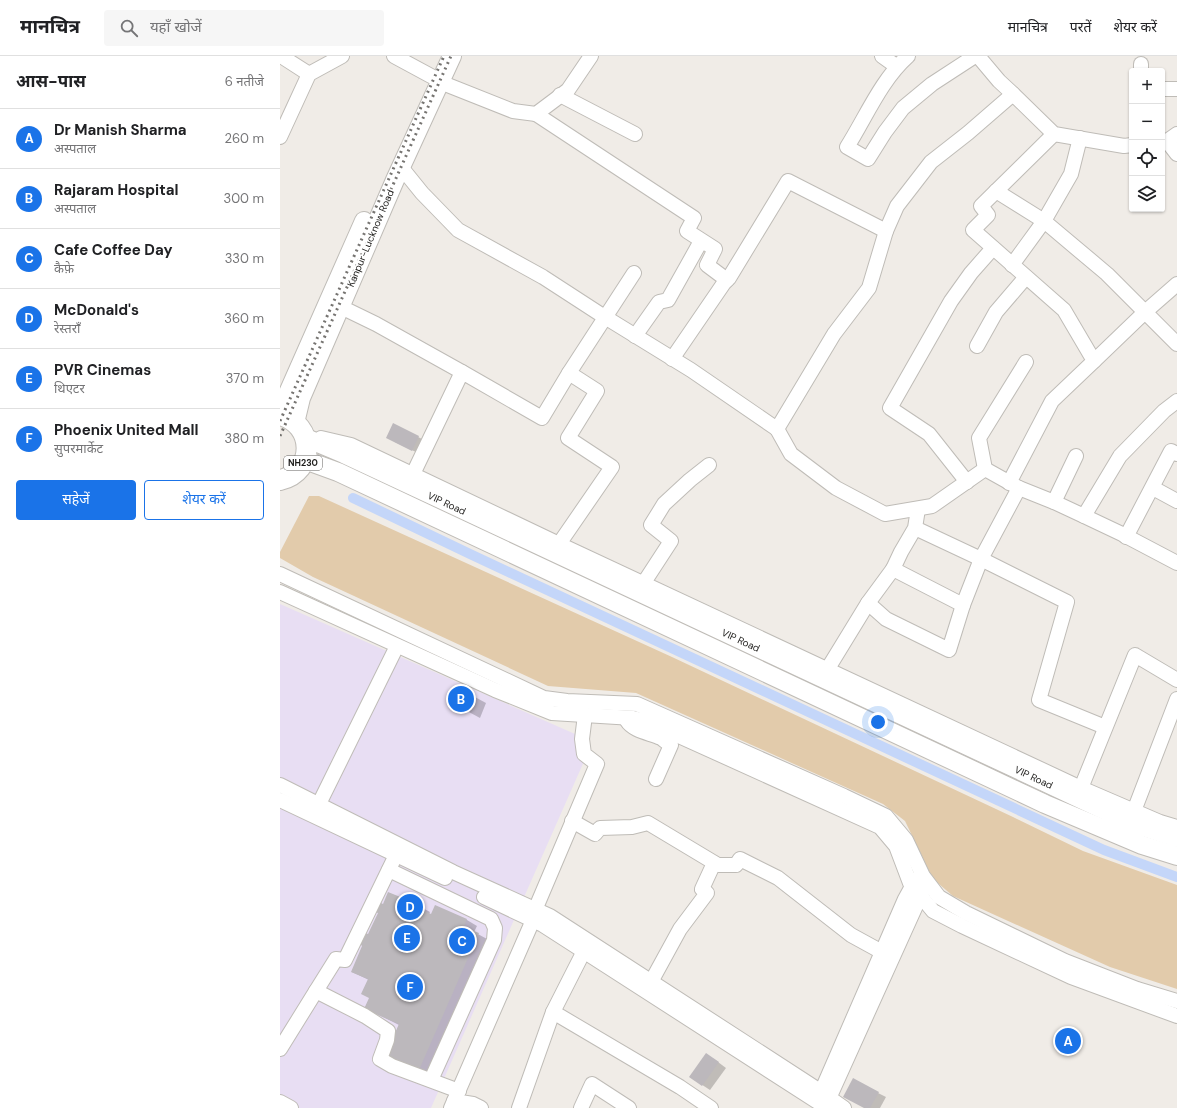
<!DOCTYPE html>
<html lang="hi">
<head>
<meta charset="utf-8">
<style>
	body { margin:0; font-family:"DM Sans","Noto Sans Devanagari",sans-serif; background:#f6f6f6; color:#202124 }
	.controls { position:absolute; right:12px; top:12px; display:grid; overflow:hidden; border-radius:4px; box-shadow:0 1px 3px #0004 }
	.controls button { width:36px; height:36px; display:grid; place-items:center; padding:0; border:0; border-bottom:1px solid #e0e0e0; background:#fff; color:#202124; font:20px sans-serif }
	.you { position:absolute; left:598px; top:666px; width:14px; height:14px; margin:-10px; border:3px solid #fff; border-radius:50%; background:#1a73e8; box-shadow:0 0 0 6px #1a73e833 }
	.badge { display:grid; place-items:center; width:26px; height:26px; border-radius:50%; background:#1a73e8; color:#fff; font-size:13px; font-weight:700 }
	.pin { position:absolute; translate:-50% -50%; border:2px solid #fff; box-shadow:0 1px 4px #0006 }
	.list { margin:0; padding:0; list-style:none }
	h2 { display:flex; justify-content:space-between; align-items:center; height:52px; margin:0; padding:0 16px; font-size:17px }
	h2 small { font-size:13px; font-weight:400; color:#757577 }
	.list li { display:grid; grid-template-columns:26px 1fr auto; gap:12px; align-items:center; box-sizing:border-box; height:60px; padding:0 16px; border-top:1px solid #e0e0e0 }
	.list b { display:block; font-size:15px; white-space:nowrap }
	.list p { margin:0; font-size:13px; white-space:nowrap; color:#757577 }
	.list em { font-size:13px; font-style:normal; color:#757577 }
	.actions { display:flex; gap:8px; padding:12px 16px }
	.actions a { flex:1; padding:9px 0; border:1px solid #1a73e8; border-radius:4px; text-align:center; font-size:14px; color:#1a73e8 }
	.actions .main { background:#1a73e8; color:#fff }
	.icon { flex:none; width:22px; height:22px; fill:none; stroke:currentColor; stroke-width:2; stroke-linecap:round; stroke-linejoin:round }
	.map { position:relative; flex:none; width:897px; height:1052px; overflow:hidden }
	header { display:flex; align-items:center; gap:24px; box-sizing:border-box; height:56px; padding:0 20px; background:#fff; border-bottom:1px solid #e0e0e0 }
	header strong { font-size:19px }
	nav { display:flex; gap:22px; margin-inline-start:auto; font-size:14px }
	.search { width:280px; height:36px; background:#f6f6f6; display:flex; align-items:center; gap:10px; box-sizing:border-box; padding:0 14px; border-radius:4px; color:#757577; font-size:15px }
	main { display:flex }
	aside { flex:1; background:#fff }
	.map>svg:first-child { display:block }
	.commercial { fill:#e8def3 }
	.green { fill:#e2cbab }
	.shadow { fill:#0003 }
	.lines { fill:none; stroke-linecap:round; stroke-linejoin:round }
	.canal { stroke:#c4d6f9; stroke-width:10 }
	.building { fill:#bcb8bc }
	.minor-casing { stroke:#bfbcb7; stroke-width:16 }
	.major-casing { stroke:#bfbcb7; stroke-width:20 }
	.highway-casing { stroke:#bfbcb7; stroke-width:22 }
	.minor { stroke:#fff; stroke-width:14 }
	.major { stroke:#fff; stroke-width:18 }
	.highway { stroke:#fff; stroke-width:20 }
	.rail { stroke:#767471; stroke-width:3; stroke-dasharray:2 4; stroke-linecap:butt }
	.labels { text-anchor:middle; stroke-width:3.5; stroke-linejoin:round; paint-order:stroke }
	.shield { fill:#fff; stroke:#62615f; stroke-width:1 }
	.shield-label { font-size:9px; font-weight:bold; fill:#1e1d1b }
	.street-label { font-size:10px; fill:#1e1d1b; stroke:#fff }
</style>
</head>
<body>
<header>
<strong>मानचित्र</strong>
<div class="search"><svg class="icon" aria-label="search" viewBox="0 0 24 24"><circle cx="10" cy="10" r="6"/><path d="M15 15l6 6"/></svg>यहाँ खोजें</div>
<nav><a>मानचित्र</a><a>परतें</a><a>शेयर करें</a></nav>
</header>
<main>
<aside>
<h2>आस-पास<small>6 नतीजे</small></h2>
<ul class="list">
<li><span class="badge">A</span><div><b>Dr Manish Sharma</b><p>अस्पताल</p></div><em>260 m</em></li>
<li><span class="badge">B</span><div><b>Rajaram Hospital</b><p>अस्पताल</p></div><em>300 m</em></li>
<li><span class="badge">C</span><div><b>Cafe Coffee Day</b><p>कैफ़े</p></div><em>330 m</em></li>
<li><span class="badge">D</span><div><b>McDonald's</b><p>रेस्तराँ</p></div><em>360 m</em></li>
<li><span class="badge">E</span><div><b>PVR Cinemas</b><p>थिएटर</p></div><em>370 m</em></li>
<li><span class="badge">F</span><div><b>Phoenix United Mall</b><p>सुपरमार्केट</p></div><em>380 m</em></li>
</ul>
<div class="actions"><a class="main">सहेजें</a><a>शेयर करें</a></div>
</aside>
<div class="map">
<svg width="897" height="1052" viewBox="0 0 897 1052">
	<rect width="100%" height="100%" fill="#f0ece7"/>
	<polygon class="commercial" points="0,548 295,678 309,694 151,1052 0,1052"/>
	<polygon class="green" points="29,440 39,440 392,601 733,761 803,795 897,829 897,933 830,911 673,840 653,823 625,765 603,748 356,637 268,630 33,521 0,502 0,496"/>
	<g class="shadow">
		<polygon points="138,381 146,385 140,398 115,386"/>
		<polygon points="180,633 206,647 200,662 174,648"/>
		<polygon points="109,837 139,850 150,856 149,858 152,859 155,851 187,864 197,870 194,876 209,884 149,1019 117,1005 106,999 119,969 85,952 90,942 89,924 72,916"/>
		<polygon points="434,1003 446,1012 430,1034 410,1021"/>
		<polygon points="598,1037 606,1041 600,1052 586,1052"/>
	</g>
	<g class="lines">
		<polyline class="canal" points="73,442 190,498 824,794 897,821"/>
	</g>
	<g class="building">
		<polygon points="113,367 139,380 132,395 106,382"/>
		<polygon points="180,632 191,637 184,653 172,648"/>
		<polygon points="108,836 140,849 138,852 151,858 155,849 187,863 184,871 199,877 139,1014 105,999 119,968 84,953 89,942 81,938 88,923 71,916 82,890 78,885 83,876 88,878 98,857 93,855 97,845 103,848"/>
		<polygon points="426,997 439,1006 422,1030 409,1021"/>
		<polygon points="573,1022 599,1036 590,1052 584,1052 563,1041"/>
	</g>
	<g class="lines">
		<g class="minor-casing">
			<g id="minor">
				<polyline points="1,0 29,18"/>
				<polyline points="114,0 151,20"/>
				<polyline points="602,0 616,10"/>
				<path d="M628,0C601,24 586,61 567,91L588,103L605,76L623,52L652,28L695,0"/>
				<polyline points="698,0 719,25 733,38"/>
				<polyline points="861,8 861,15"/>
				<polyline points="160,26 233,55 256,58 288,34 311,0"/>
				<polyline points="882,33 897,33"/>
				<polyline points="280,39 355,78"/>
				<polyline points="256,58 414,162 407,175 435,193 427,209 447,224"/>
				<polyline points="0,81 29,18 62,0"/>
				<polyline points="800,82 791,118 764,165 827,218 897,288"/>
				<polyline points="887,85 897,98"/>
				<polyline points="882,86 887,85 897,78"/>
				<polyline points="121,111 142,137 178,174 263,221 320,258 411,314 497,373 554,278 589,232 606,175 617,150 651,106 688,77 733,38 774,78 844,90 852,89"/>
				<polyline points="716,135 764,165 732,209"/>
				<polyline points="61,251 96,268 182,316"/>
				<polyline points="355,280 379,246 388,244 421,185"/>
				<polyline points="697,290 716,256 746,221"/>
				<polyline points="392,303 444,227 449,222 508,125 606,175"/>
				<polyline points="814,305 865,256 897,228"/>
				<polyline points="497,373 511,398 556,432 605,458 652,450 705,413 739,432 774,446 804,460 842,478 897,507"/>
				<polyline points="41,382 71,389 279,488 801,732 880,766 897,771"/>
				<polyline points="705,413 699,382 746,306"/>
				<polyline points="133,418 182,316 262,362 289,317"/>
				<polyline points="687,426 649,378 610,352 671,245 691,217 713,192"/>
				<polyline points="729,427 772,345 814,305 784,254 693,174 708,159 701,150 774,78"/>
				<polyline points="739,432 701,503 787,546 759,644 825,671"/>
				<polyline points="873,432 897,445"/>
				<polyline points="774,446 796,400"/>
				<polyline points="804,460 840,400 884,355 897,345"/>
				<polyline points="635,472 621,496 613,513 683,549 701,503 635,472 638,453"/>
				<polyline points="846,481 891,395 897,398"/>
				<polyline points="279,488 332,411 288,382 317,335 289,317 354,217"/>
				<polyline points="0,518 264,642 287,645 357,648 564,740 606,760 626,784 643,820 659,841 686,857 785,905 857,933 897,945"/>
				<polyline points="363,528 391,485 371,469 384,448 410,424 429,409"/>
				<polyline points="0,536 215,634 272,657 353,662 368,666 600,771 616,790 630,827 653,855 682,870 791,921 897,960"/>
				<polyline points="588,547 606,563 669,594 683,549"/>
				<polyline points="547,614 588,547 613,513"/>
				<path d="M347,665C353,675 370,677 381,682C384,684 387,687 391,689L376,723"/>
				<polyline points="0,729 173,816 270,860 537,1033 564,1052"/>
				<polyline points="801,732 855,599 897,624"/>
				<polyline points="0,744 165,822"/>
				<polyline points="854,755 897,643"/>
				<polyline points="35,756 117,590"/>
				<polyline points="292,765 315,778 320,772 352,771 368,767 438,809 456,809 460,803 498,822 571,879 602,896"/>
				<polyline points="116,799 65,904 56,903 36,935 85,960 108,975 107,984 100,1003 112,1010 179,1035"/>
				<polyline points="109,814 211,863 215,872 214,884 151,1024"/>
				<polyline points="204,841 263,869 547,1052"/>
				<polyline points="371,926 400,873 427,837 422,833 434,807"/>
				<polyline points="273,956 400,1031 431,1052"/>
				<polyline points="0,993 36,935"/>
				<polyline points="538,1043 625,843 636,823"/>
				<polyline points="174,1045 193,1048 201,1052"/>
				<polyline points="0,1046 11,1052"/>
				<polyline points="546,1049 644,832"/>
				<polyline points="171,1052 253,864 255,854 317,708 304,698 302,683 305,659"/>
				<polyline points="239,1052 273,956 304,895"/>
				<polyline points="301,1052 312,1028 349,1052"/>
			</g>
		</g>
		<g class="major-casing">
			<g id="major">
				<polyline points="0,355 84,165"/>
				<polyline points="15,367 21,342 115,124 172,0"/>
				<polyline points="26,382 64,398 854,768 897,782"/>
				<polyline points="25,404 58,416 765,748 862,789 897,800"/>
			</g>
		</g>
		<g class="highway-casing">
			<path id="highway" d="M0,359C35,368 36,416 0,424"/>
		</g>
		<use href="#minor" class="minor"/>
		<use href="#major" class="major"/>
		<use href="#highway" class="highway"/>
		<g class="rail">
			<polyline points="0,365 164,0"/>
			<polyline points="0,380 171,0"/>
		</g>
	</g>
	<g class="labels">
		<rect class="shield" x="4" y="400" width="38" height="14" rx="3"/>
		<g class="shield-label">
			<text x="23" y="410">NH230</text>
		</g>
		<g class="street-label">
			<text transform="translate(90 182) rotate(-67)" y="4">Kanpur-Lucknow Road</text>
			<text transform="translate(167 447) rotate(25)" y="4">VIP Road</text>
			<text transform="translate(461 584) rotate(25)" y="4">VIP Road</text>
			<text transform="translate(754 721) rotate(25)" y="4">VIP Road</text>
		</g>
	</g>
</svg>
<div class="controls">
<button>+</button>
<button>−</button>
<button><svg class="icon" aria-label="locate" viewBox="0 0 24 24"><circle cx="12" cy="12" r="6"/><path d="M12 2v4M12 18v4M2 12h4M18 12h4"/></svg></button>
<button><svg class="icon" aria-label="layers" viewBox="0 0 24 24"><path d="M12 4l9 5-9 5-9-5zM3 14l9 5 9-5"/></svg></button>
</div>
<div class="you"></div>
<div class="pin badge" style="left:788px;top:985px">A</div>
<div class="pin badge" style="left:181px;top:643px">B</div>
<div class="pin badge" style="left:182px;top:885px">C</div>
<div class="pin badge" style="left:130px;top:851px">D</div>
<div class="pin badge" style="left:127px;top:882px">E</div>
<div class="pin badge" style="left:130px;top:931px">F</div>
</div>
</main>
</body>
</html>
